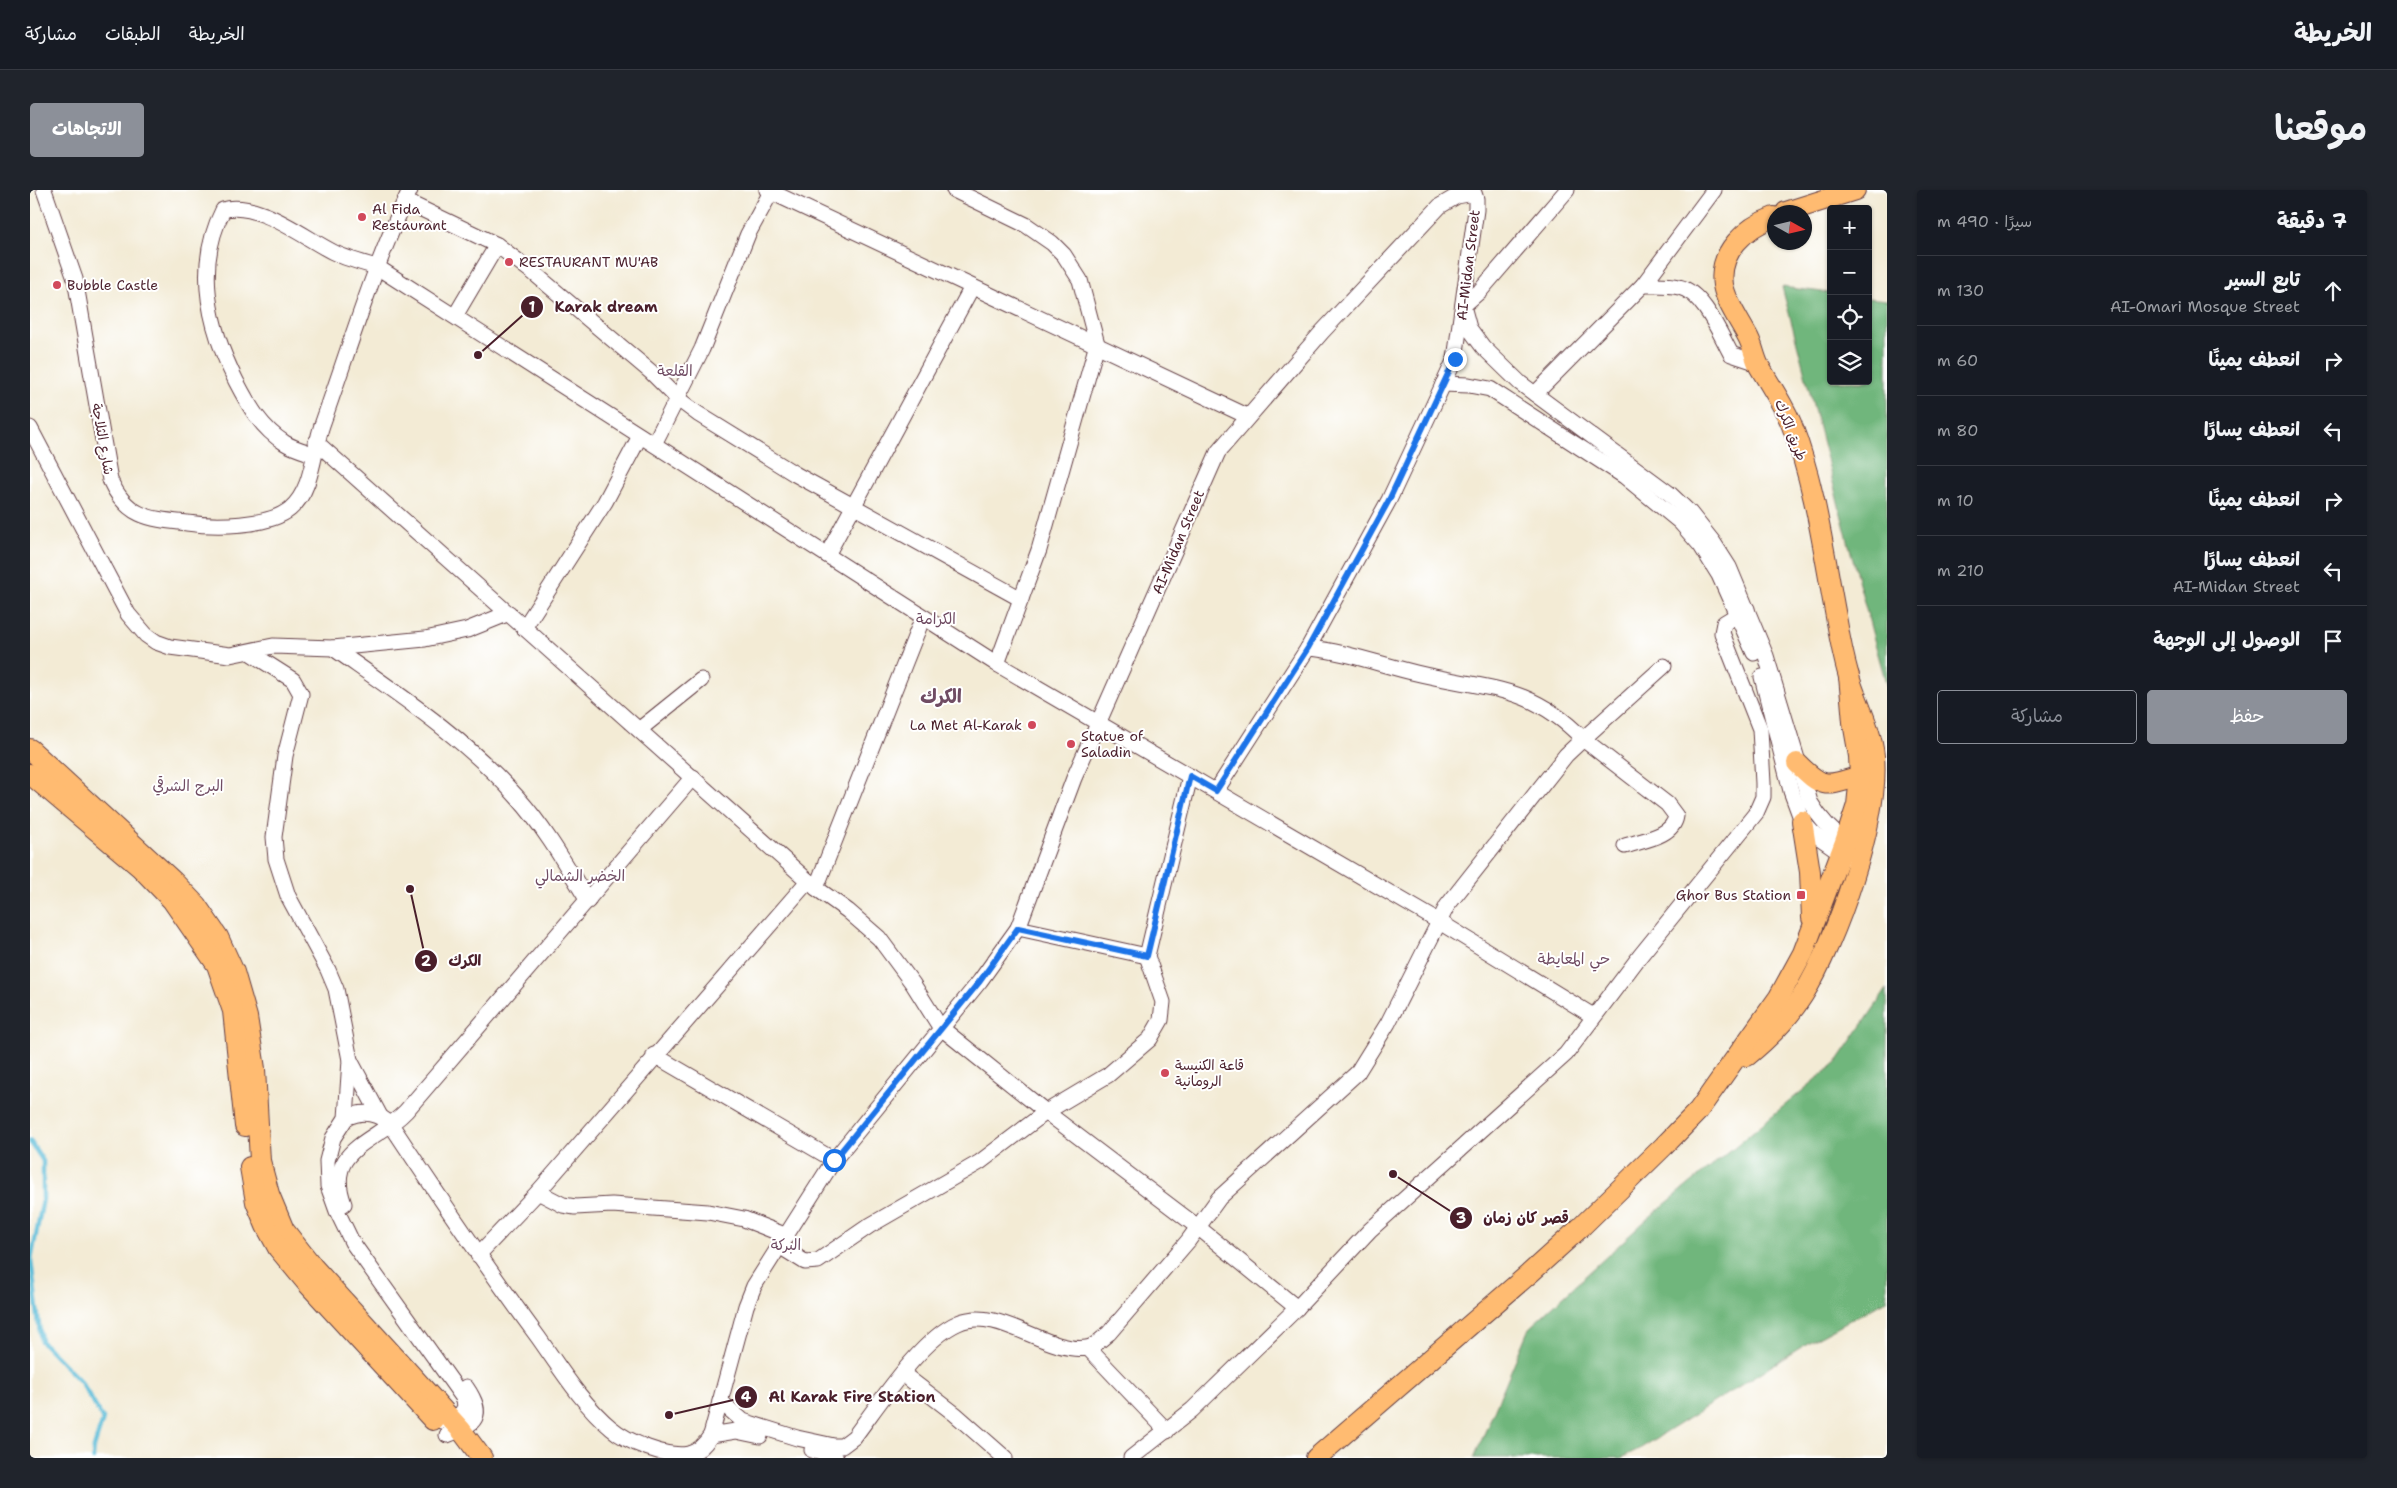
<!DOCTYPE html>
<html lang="ar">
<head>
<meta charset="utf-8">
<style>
	body { margin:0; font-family:"Shantell Sans","Playpen Sans Arabic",sans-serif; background:#20242c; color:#f1f3f6; direction:rtl }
	.controls { position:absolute; right:15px; top:15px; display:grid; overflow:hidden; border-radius:5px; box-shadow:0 1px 4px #0004 }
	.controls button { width:45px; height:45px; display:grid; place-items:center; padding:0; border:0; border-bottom:1px solid #363941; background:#171b24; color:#f1f3f6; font:25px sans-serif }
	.compass { position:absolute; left:1737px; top:15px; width:45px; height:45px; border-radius:50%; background:#171b24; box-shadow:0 1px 4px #0004; rotate:98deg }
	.stop { position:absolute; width:15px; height:15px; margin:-11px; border:4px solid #1a73e8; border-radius:50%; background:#fff }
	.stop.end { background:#1a73e8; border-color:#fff; box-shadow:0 1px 5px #0008 }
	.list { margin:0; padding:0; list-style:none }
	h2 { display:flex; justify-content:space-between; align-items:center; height:65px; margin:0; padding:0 20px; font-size:21px }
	h2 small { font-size:16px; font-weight:400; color:#9ea1a6 }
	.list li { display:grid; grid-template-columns:32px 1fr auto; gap:15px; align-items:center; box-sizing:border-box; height:70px; padding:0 20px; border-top:1px solid #363941 }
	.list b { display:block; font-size:19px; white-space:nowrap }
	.list p { margin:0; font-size:16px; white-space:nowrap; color:#9ea1a6 }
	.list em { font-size:16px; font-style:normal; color:#9ea1a6 }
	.actions { display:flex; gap:10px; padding:15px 20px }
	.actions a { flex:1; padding:11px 0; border:1px solid #8c9099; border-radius:5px; text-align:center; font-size:18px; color:#8c9099 }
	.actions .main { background:#8c9099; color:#fff }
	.icon { flex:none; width:28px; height:28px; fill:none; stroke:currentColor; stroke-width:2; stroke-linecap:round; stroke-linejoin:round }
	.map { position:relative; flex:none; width:1857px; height:1268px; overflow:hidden; direction:ltr; border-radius:5px }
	header { display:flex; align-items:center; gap:30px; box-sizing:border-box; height:70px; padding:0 25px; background:#171b24; border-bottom:1px solid #363941 }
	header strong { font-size:24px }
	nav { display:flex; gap:28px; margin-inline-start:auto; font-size:18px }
	.intro { display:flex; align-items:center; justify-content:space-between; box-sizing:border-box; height:120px; padding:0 30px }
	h1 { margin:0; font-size:35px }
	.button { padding:12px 22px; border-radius:5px; background:#8c9099; color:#fff; font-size:18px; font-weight:700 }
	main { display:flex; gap:30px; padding:0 30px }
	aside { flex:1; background:#171b24; border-radius:5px; box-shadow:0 1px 4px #0004 }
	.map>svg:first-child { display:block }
	.forest { fill:#6fb67b; stroke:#5c6a53 }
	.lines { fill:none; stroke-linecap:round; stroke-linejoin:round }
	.stream { stroke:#59bbd7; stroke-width:4.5 }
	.minor-casing { stroke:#633e44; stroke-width:17 }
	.major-casing { stroke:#633e44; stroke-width:22 }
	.minor { stroke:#fff; stroke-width:15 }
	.major { stroke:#ffbb71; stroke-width:20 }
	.route { stroke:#1a73e8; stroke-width:6 }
	.poi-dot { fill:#d1495b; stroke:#fff; stroke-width:2 }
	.labels { text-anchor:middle; stroke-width:4; stroke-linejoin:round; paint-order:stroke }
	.poi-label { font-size:14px; fill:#4a1f2b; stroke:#fff; text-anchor:start }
	.street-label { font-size:14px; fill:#4a1f2b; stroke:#fff }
	.neighbourhood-label { font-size:15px; fill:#704c63; stroke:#fff }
	.district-label { font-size:19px; font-weight:bold; fill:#704c63; stroke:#fff }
	.leader { fill:none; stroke:#4a1f2b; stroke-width:2 }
	.callout-dot { fill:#4a1f2b; stroke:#fff; stroke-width:2 }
	.mark-label { font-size:15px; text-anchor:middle; font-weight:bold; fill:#fff }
	.callout-label { font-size:15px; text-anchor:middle; font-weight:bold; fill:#4a1f2b; stroke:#fff; stroke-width:4; stroke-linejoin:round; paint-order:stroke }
</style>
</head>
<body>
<header>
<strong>الخريطة</strong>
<nav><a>الخريطة</a><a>الطبقات</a><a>مشاركة</a></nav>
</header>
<div class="intro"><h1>موقعنا</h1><a class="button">الاتجاهات</a></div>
<main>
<aside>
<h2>7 دقيقة<small>سيرًا · 490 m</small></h2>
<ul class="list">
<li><svg class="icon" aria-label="ahead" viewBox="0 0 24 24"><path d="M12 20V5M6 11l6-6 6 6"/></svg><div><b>تابع السير</b><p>AI-Omari Mosque Street</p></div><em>130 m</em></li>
<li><svg class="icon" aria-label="right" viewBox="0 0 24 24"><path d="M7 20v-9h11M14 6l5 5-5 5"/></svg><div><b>انعطف يمينًا</b></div><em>60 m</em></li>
<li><svg class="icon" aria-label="left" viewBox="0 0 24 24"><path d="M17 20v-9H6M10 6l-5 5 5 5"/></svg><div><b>انعطف يسارًا</b></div><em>80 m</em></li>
<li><svg class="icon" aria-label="right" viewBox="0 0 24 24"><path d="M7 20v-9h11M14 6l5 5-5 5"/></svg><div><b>انعطف يمينًا</b></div><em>10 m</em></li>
<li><svg class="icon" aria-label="left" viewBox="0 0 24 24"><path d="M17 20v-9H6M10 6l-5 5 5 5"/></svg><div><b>انعطف يسارًا</b><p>AI-Midan Street</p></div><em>210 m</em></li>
<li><svg class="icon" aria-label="arrive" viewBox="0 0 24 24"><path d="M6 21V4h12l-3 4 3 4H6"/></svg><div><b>الوصول إلى الوجهة</b></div></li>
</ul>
<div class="actions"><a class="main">حفظ</a><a>مشاركة</a></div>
</aside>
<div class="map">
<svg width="1857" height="1268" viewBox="0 0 1857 1268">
	<rect width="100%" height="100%" fill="#fff"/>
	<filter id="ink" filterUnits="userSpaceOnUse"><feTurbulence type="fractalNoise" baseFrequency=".02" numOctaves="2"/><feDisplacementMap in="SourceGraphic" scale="10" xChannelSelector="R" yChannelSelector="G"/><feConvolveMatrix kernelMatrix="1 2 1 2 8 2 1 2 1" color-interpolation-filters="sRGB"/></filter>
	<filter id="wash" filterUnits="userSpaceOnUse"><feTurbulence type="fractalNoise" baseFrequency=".0096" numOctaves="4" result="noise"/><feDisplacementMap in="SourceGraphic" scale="20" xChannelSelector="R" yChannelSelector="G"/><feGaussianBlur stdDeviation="1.12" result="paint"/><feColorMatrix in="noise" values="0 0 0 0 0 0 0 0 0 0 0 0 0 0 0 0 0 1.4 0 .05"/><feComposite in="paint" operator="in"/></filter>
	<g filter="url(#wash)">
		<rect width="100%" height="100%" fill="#f3ebd5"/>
		<g class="forest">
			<path d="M1752,97L1801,103V191H1838V108L1857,110V497C1820,364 1788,230 1752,97Z"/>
			<polygon points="1857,799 1857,1110 1781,1151 1611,1258 1591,1268 1444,1268 1499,1138 1616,1030 1807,872"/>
		</g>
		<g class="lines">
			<polyline class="stream" points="0,951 13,971 13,1009 1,1070 11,1151 51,1192 73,1229 64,1257 63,1268"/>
		</g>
	</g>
	<g filter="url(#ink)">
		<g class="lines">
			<g class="minor-casing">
				<g id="minor">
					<path d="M14,0L45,89L80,290C97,328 120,329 157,333C184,337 238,337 260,319C283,300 283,261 292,235C320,156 344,75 380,0"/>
					<polyline points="737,0 1217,226"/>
					<polyline points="924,0 996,35 1022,53 1034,65 1050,90 1067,154 1009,360 967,474"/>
					<path d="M1537,0L1450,101L1433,116L1439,138L1453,157L1490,193L1640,304L1660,323L1683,352L1699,377L1736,466L1780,612C1791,631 1804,644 1822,657"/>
					<polyline points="375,11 467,55 505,84 621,182 648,209 668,224 765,284 991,409"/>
					<path d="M1613,95C1625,95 1638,94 1649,97C1673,102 1690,144 1701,164L1728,173"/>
					<polyline points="425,126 467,55"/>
					<polyline points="1413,194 1439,195 1460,199 1594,286 1650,332 1671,356 1689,385 1724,463"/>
					<polyline points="1505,204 1613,95 1684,0"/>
					<polyline points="0,238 98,424 116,445 126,452 140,457 200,465 243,456 303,458 395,449 437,440 479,423"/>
					<polyline points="286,252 786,698 818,721 849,748 883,794 910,837 1016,922 1169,1038 1267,1118"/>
					<polyline points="624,254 672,159 718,44 741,2"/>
					<path d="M283,264C274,261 263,258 255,253C231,238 219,216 206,191C179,137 164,77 193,20C227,10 273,47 303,62C317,69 332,73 347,77L967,474L1408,731L1563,826"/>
					<polyline points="797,365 942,97"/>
					<polyline points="494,438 575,312 610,246"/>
					<path d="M303,458C368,504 434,547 487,607C515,638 536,675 558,711"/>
					<polyline points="219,462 263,490 271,504 255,566 244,647 246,669 258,706 298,780 306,799 320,870 316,928 303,948 297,971 298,996 307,1021 322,1052 434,1209 435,1217 431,1224 412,1231"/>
					<polyline points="1732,487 1761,601 1772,631 1783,643 1819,668"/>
					<polyline points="610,539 671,490"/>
					<path d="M1595,656C1612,650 1643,647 1646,626L1637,614L1553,549L1634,476"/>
					<polyline points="786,698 893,427"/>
					<polyline points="988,738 1117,766"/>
					<polyline points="624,865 804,970"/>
					<polyline points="320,870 350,926"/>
					<path d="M316,928C333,920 348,922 362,936C409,1007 457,1078 508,1147C530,1178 552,1214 581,1238C597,1252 637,1268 658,1264C668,1262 676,1253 681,1245L716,1116L724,1096L804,970L950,791L988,738L1044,588L1188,262L1292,142L1410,16L1427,6L1444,3L1446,9V20L1425,169L1359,310L1278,458L1186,601"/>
					<polyline points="508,1002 533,1015 545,1017 582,1015 678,1022 714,1029 757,1046"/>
					<path d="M314,1014C293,958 346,953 376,921L663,587"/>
					<polyline points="751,1057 775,1072 788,1071 839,1036 950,972 1016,922 1078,885 1120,849 1131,830 1133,812 1117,766 1160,586"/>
					<polyline points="448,1065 508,1002 778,691"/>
					<polyline points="1058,1158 1137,1241"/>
					<polyline points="873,1184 925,1224 975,1268"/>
					<path d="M690,1211L713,1231L767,1248L804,1256H812L824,1247C849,1214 891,1149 928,1133C969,1115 1016,1164 1057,1158C1066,1156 1072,1148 1079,1143L1158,1051L1189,1008L1327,883L1358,833L1417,716L1536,565L1553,549C1499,493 1456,500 1386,483C1351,475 1315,461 1278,458"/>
					<path d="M417,1245C446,1234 456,1226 436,1197"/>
					<polyline points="681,1245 706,1241 730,1246"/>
					<polyline points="782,1260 806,1268"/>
					<polyline points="1101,1268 1162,1220 1267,1118 1340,1040 1536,864 1610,766 1726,623 1733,607 1733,593 1730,539 1692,443 1694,433 1717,419"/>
				</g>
			</g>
			<g class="major-casing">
				<g id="major">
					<polyline points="1756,22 1825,0"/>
					<polyline points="0,559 143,691 166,715 188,747 204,782 217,827 225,879 230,971 239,1004 254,1040 283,1077 431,1240 452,1268"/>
					<path d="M1767,573C1794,600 1796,596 1830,586"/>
					<polyline points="0,584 110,677 142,710 187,775 203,821 215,936"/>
					<polyline points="1772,631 1780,682 1782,728"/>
					<path d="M1717,866C1738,849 1758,829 1773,805C1806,752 1850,628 1844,566C1841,538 1827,513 1819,487C1814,469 1810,450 1807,432C1794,365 1786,297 1761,233C1752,212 1740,195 1729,176C1724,166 1723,155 1717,145C1709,130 1696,112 1693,95C1688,62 1716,37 1744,27"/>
					<polyline points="220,977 226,1012 236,1036 248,1058 277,1093 403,1230"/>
					<polyline points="1286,1268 1499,1084 1551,1037 1634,956 1668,921 1749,807 1773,763 1815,652 1827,615 1830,586 1829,566 1823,532 1819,486"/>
				</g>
			</g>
			<use href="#minor" class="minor"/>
			<use href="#major" class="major"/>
		</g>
	</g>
	<g class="lines" filter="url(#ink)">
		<polyline class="route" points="804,970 950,791 988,738 1117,766 1160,586 1186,601 1278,458 1359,310 1425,169"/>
	</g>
	<g class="poi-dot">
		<circle cx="332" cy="27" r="5"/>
		<circle cx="479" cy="72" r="5"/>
		<circle cx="27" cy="95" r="5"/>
		<circle cx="1002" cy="535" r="5"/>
		<circle cx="1041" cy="554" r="5"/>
		<rect x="1766" y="700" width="10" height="10" rx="2.5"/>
		<circle cx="1135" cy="883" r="5"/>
	</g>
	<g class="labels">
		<g class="poi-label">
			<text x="342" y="24">Al Fida<tspan x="342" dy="16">Restaurant</tspan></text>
			<text x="489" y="77">RESTAURANT MU'AB</text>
			<text x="37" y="100">Bubble Castle</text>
			<text x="992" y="540" text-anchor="end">La Met Al-Karak</text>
			<text x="1051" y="551">Statue of<tspan x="1051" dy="16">Saladin</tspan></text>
			<text x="1761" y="710" text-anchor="end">Ghor Bus Station</text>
			<text x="1145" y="880">قاعة الكنيسة<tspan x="1145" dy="16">الرومانية</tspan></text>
		</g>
		<g class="street-label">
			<text transform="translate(1438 75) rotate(-83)" y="5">AI-Midan Street</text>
			<text transform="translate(1761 240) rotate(69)" y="5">طريق الكرك</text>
			<text transform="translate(73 249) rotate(80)" y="5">شارع الثلاجة</text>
			<text transform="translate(1148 352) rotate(-67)" y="5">AI-Midan Street</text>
		</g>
		<g class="neighbourhood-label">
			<text x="645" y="186">القلعة</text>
			<text x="906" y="434">الكرامة</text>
			<text x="158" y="601">البرج الشرقي</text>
			<text x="550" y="691">الخضر الشمالي</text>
			<text x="1544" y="774">حي المعايطة</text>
			<text x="756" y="1060">البركة</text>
		</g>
		<g class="district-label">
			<text x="911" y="513">الكرك</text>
		</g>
	</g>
	<path class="leader" d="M448 165L502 117M380 699L396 771M1363 984L1431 1028M639 1225L716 1207"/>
	<g class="callout-dot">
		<circle cx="448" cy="165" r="5"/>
		<circle cx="380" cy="699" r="5"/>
		<circle cx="1363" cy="984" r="5"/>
		<circle cx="639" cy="1225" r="5"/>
		<circle cx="502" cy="117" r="12"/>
		<circle cx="396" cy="771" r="12"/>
		<circle cx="1431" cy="1028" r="12"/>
		<circle cx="716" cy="1207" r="12"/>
	</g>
	<g class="mark-label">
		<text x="502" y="122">1</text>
		<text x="396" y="776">2</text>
		<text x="1431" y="1033">3</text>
		<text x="716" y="1212">4</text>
	</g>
	<g class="callout-label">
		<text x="576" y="122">Karak dream</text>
		<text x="435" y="776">الكرك</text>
		<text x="1496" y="1033">قصر كان زمان</text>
		<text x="822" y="1212">Al Karak Fire Station</text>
	</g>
</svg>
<div class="controls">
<button>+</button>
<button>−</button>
<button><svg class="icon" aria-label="locate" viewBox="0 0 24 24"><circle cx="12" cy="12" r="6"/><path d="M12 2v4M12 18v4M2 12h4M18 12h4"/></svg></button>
<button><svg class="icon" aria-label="layers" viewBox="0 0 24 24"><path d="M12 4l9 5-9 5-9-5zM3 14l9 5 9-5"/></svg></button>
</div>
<svg class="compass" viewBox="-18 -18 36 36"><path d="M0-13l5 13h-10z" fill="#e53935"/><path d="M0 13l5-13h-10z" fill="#9ea1a6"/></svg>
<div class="stop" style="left:804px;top:970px"></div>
<div class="stop end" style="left:1425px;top:169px"></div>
</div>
</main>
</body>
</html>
